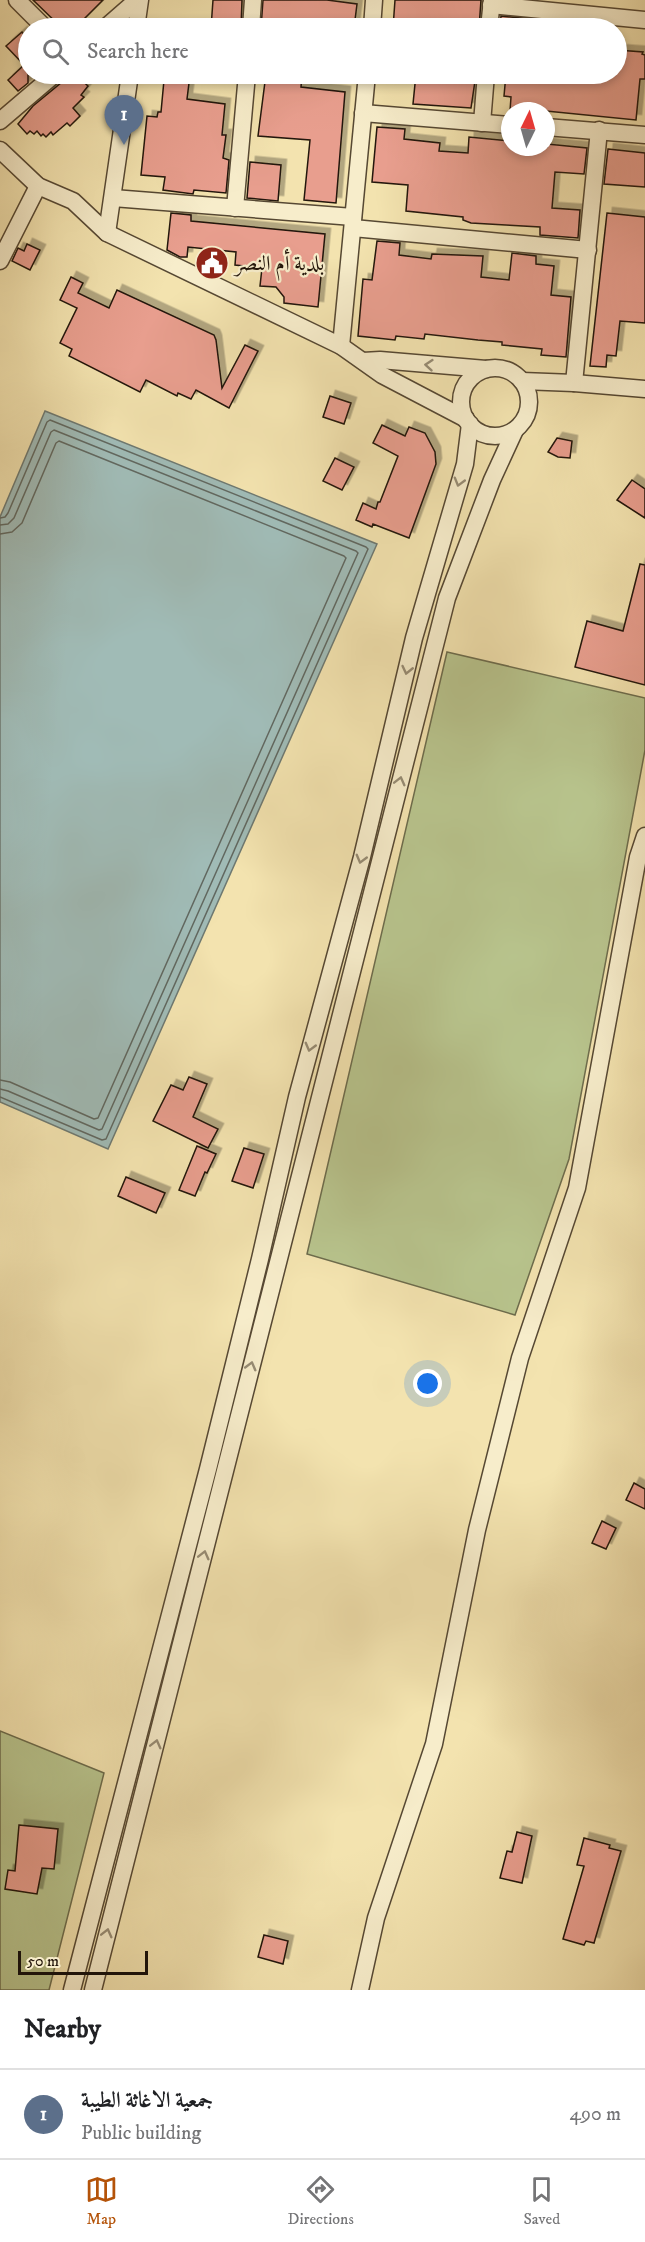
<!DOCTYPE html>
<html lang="en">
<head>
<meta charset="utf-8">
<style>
	body { margin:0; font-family:"IM FELL DW Pica",Amiri,serif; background:#f2f2f2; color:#202124 }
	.compass { position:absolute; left:501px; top:102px; width:54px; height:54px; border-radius:50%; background:#fff; box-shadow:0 3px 9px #0003; rotate:5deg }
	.scale { position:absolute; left:18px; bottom:15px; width:130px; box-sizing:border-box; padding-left:6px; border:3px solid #22150a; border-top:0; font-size:16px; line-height:21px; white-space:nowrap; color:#22150a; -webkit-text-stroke:4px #f7edcb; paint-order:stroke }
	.you { position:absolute; left:428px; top:1384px; width:21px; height:21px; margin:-15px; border:4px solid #fff; border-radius:50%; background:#1a73e8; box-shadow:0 0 0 9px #1a73e833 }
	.badge { display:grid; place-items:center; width:39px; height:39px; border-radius:50%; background:#b45309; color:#fff; font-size:20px; font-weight:700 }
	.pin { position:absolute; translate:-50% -50px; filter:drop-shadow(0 2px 3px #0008) }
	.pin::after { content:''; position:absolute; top:32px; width:21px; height:18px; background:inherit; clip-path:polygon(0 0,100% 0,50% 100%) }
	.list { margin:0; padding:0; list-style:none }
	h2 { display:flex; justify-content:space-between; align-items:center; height:78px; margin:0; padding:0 24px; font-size:26px }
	h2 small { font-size:20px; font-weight:400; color:#757577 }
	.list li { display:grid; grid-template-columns:39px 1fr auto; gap:18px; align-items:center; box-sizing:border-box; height:90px; padding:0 24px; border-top:2px solid #e0e0e0 }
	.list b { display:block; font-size:22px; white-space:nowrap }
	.list p { margin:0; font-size:20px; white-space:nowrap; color:#757577 }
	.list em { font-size:20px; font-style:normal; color:#757577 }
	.icon { flex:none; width:33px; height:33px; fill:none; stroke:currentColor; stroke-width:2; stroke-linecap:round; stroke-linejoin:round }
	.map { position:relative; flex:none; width:645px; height:1990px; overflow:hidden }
	.search { position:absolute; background:#fff; box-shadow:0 3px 9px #0003; left:18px; right:18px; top:18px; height:66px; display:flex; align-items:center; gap:15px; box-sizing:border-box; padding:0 21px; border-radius:33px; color:#757577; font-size:22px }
	.sheet { height:168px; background:#fff }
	nav { display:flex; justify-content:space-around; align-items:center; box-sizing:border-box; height:84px; border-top:2px solid #e0e0e0; background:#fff; font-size:16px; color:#757577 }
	nav a { display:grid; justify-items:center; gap:3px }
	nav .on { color:#b45309 }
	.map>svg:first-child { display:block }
	.green { fill:#b8c48d; stroke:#6d6c4c; stroke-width:1.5 }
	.water { fill:#a0bbb6; stroke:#6e7971; stroke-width:1.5 }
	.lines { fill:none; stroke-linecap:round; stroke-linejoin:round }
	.shore { stroke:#616860; stroke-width:1.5 }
	.building { fill:#e89e8e; stroke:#22150a; stroke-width:1.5; filter:url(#shadow) }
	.minor-casing { stroke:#564833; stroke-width:19 }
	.minor { stroke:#f7edcb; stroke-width:16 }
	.oneway { stroke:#978c74 }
	.labels { text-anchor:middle; stroke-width:4.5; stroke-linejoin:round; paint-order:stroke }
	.poi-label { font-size:21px; fill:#22150a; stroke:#f7edcb; text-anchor:start }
</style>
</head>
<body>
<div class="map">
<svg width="645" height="1990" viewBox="0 0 645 1990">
	<defs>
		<filter id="shadow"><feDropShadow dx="5.5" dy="-5.5" stdDeviation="0" flood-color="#0004"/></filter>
	</defs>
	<rect width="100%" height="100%" fill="#f3e3af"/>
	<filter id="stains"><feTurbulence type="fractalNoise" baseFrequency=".00333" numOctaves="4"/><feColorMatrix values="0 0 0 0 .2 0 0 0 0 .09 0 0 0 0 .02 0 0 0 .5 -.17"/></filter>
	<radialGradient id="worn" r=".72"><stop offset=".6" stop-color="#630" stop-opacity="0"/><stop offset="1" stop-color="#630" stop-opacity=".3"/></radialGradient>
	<g class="green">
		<polygon points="447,652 645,698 645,750 569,1159 515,1315 307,1254"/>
		<polygon points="0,1731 104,1773 49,1990 0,1990"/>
	</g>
	<polygon class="water" points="45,411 377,544 108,1149 0,1102 0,517"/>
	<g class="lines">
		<g class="shore">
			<polyline points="0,518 5,517 8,513 47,422 50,420 366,547 368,549 106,1139 102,1140 0,1097"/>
			<polyline points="0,525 8,524 14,518 51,432 54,430 356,551 358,553 102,1129 99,1130 8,1091 0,1089"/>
			<polyline points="0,534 12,532 22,523 56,443 59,441 344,556 346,558 98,1118 94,1119 10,1082 0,1080"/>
		</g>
	</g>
	<g class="building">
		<polygon points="33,0 103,0 75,28 62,28"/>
		<polygon points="213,0 242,0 241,28 211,28"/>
		<polygon points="263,0 327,0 357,4 354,28 261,28"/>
		<polygon points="395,0 481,0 479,28 393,28"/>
		<polygon points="501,16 540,20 539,28 500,28"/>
		<polygon points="22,32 28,39 28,83 18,91 8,80 24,65 6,46"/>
		<polygon points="617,50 643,52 642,54 645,55 645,79 640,79 636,120 546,111 510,111 511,97 504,96 506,74 616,74"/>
		<polygon points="65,74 75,74 88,86 81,95 84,97 73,108 80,116 70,126 67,123 53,135 51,132 46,137 43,134 41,136 37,131 34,134 30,131 27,134 18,124 33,106 62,82"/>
		<polygon points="266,74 302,74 301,87 345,92 336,203 304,200 310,140 258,136"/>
		<polygon points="416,74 476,74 471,108 413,104"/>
		<polygon points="164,80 189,83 187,99 225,104 222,135 226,135 223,158 229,160 226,193 194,190 193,194 163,190 165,177 141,175 147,116 157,117 158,112 161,112"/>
		<polygon points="377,127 405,129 404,139 440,143 439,151 468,153 469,137 510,141 510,147 547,147 547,144 587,148 584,174 555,172 552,208 580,210 578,238 540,235 540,227 471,223 463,220 463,217 406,211 408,185 372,182"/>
		<polygon points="608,149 645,153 645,187 604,184"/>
		<polygon points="250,162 281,165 278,201 247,198"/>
		<polygon points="171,213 191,215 191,221 325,234 318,307 284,303 284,297 276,287 260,286 262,268 235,265 236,252 188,247 187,257 180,257 167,250"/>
		<polygon points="607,213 645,217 645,323 620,321 616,356 607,355 606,367 590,366"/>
		<polygon points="377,241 400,243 399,255 431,259 432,254 483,256 481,277 509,280 512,253 536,256 536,264 554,266 551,295 571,297 566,357 541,355 542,349 502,345 502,342 478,340 425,334 424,339 396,336 395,340 358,336 363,279 372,280"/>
		<polygon points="27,244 40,250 30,270 12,261 18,248 24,251"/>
		<polygon points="71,277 83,283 78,293 109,308 117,290 214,335 216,340 222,388 245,345 258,351 229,408 196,390 191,399 178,393 177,396 146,380 140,392 69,356 72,349 60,343 77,308 60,300"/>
		<polygon points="330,396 351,403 344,424 323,417"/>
		<polygon points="382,425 405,436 409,427 425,433 435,452 436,464 409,538 373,524 372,527 356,520 363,503 376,509 378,502 380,502 398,456 373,443"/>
		<polygon points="557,438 572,441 570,458 558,457 548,452"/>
		<polygon points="335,458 354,467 342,490 323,481"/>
		<polygon points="632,480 645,489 645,518 617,500"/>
		<polygon points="640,564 645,565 645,685 575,667 587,621 623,631"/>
		<polygon points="189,1077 207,1084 193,1117 218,1129 208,1148 153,1121 171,1085 183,1090"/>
		<polygon points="197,1146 216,1154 207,1173 205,1172 195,1196 179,1190"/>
		<polygon points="244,1148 264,1154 253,1188 232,1181"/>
		<polygon points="126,1177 165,1193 156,1213 118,1196"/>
		<polygon points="634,1483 645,1489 645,1509 626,1500"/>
		<polygon points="602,1521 616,1528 606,1549 592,1543"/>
		<polygon points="19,1825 58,1829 54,1869 42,1868 37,1894 5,1889 8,1870 15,1871"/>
		<polygon points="517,1832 532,1836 522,1883 500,1878 507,1851 512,1852"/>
		<polygon points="584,1838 610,1845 609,1848 621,1851 594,1943 586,1941 584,1945 563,1939 584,1866 577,1865"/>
		<polygon points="264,1935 288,1941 283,1964 258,1957"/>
	</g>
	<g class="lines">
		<g class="minor-casing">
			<g id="minor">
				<polyline points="17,0 45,28"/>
				<polyline points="491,5 645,20"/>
				<polyline points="105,28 137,0"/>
				<polyline points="136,28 140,0"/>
				<polyline points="251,28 253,0"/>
				<polyline points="372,28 374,0"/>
				<polyline points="489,28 492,0"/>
				<polyline points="363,113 510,125"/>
				<polyline points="0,121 55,74"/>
				<polyline points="482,123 486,74"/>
				<polyline points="546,127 645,135"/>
				<polyline points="0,150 38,186 73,201 107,233 341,346 382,375 466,419"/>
				<polyline points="113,198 353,217"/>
				<polyline points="235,208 247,74"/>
				<polyline points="353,228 588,250"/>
				<polyline points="107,233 130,74"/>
				<polyline points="0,261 38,186"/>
				<polyline points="341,346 367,74"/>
				<polyline points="363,361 380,360 486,369"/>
				<circle cx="495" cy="402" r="34"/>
				<polyline points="522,381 574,383 645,389"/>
				<polyline points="574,383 599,130"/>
				<polyline points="72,1990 208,1469 260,1259 297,1097 362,857 414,638 465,464 470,424"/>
				<polyline points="93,1990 447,598 492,480 515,430"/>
				<polyline points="360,1990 376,1918 434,1744 477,1530 520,1358 577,1188 638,857 645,836"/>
			</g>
		</g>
		<use href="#minor" class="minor"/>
	</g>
	<defs><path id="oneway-chevron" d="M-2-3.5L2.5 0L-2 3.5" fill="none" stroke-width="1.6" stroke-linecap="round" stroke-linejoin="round" transform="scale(1.5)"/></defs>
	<g class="oneway">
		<use href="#oneway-chevron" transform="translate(429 365) rotate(-175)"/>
		<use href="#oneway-chevron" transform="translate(459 482) rotate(106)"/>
		<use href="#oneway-chevron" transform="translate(407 670) rotate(103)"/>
		<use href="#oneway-chevron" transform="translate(400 781) rotate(-76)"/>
		<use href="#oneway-chevron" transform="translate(361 859) rotate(105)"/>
		<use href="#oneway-chevron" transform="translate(310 1047) rotate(105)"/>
		<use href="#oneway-chevron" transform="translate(251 1366) rotate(-75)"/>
		<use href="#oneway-chevron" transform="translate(204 1555) rotate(-76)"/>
		<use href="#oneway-chevron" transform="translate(156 1744) rotate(-76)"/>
		<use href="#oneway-chevron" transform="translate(107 1933) rotate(-76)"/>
	</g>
	<defs>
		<g id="civic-disc" transform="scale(1.725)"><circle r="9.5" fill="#8f2418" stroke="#f7edcb"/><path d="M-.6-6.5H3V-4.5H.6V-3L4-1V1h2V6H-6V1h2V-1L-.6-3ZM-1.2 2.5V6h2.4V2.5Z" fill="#fff"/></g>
	</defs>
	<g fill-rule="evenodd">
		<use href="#civic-disc" x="212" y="263"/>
	</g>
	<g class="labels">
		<g class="poi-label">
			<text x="235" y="270">بلدية أم النصر</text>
		</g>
	</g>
	<rect width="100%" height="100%" filter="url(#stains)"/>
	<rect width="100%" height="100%" fill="url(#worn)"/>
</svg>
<svg class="compass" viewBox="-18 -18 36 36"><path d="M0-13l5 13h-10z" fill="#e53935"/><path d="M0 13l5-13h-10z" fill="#757577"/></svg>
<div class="scale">50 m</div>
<div class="you"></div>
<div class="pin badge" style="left:124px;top:145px;background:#5c6f8a">1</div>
<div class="search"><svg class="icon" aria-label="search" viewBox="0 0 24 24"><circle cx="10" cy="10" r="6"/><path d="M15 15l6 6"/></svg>Search here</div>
</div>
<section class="sheet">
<h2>Nearby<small></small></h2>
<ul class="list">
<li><span class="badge" style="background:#5c6f8a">1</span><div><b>جمعية الاغاثة الطيبة</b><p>Public building</p></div><em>490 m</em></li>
</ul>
</section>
<nav>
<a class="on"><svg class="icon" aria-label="map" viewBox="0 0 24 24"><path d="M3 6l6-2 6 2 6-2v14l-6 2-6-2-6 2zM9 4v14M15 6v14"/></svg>Map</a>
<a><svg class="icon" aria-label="directions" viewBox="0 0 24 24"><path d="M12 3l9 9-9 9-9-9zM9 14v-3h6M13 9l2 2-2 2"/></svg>Directions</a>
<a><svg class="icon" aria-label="saved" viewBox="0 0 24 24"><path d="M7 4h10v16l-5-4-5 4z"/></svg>Saved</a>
</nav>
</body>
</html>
